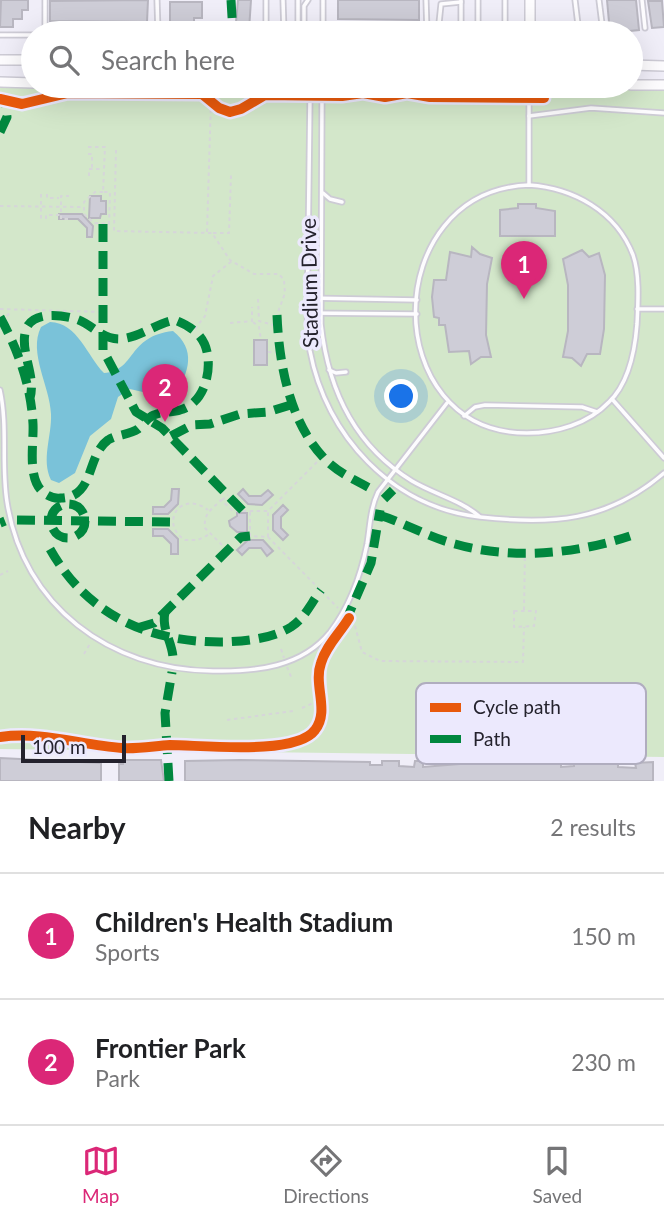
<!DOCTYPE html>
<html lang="en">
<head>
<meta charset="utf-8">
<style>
	body { margin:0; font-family:Lato,sans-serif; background:#f6f6f6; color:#202124 }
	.scale { position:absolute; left:21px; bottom:18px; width:105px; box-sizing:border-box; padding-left:7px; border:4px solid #24222d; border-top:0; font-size:19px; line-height:24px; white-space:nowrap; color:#24222d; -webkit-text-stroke:5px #ece9fd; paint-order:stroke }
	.you { position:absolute; left:402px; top:397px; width:24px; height:24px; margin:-18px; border:5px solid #fff; border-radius:50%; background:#1a73e8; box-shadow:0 0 0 10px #1a73e833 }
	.badge { display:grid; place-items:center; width:46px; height:46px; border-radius:50%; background:#db2777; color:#fff; font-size:23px; font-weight:700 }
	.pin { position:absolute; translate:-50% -58px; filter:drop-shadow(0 2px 4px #0008) }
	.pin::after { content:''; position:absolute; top:37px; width:24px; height:21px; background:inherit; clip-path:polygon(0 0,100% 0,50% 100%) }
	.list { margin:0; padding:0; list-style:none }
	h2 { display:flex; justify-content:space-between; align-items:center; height:91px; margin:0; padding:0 28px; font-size:30px }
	h2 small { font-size:23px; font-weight:400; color:#757577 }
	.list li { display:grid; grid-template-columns:46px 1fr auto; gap:21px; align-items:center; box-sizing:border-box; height:126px; padding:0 28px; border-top:2px solid #e0e0e0 }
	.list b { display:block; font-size:26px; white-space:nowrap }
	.list p { margin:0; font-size:23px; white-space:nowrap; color:#757577 }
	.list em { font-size:23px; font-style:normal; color:#757577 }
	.icon { flex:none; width:38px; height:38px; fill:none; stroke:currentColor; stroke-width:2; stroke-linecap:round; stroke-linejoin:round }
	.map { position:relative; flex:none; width:664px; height:781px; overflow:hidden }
	.search { position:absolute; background:#fff; box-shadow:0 7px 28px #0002; left:21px; right:21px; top:21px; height:77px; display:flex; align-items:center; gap:18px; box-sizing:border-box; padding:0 24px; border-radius:38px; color:#757577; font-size:26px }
	.sheet { height:343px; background:#fff }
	nav { display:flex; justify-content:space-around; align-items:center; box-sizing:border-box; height:98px; border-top:2px solid #e0e0e0; background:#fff; font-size:19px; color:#757577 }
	nav a { display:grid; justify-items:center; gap:4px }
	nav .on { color:#db2777 }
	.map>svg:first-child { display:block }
	.green { fill:#d3e7ca }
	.water { fill:#7ac2d9 }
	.building { fill:#cecdd7; stroke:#b8b6c0; stroke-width:2 }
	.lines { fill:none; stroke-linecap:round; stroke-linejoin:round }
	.service-casing { stroke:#cdcbd5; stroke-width:7 }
	.tertiary-casing { stroke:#cdcbd5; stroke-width:12 }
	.path { stroke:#d6d6d9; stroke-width:2; stroke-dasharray:3.5 3.5; stroke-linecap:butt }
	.service { stroke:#fdfcfe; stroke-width:3.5 }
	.tertiary { stroke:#fdfcfe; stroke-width:9 }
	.quiet { stroke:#00873e; stroke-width:9; stroke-dasharray:18 9; stroke-linecap:butt }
	.cycleway-casing { stroke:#ece9fd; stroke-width:15 }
	.cycleway { stroke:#e8590c; stroke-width:10 }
	.labels { text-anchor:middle; stroke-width:7; stroke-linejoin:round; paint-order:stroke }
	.street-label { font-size:21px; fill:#24222d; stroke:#ece9fd }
	.key { fill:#ece9fd; stroke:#b0adbf; stroke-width:2 }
	.key-label { font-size:19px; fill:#24222d }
</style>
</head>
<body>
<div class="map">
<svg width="664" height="781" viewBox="0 0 664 781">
	<rect width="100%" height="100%" fill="#f0eef8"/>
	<polygon class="green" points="0,85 664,86 664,757 0,749"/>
	<path class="water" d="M50,322C78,323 87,356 104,373C136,371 127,336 173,331C196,349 190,373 174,394L160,396L130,389L118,397L111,419L90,436L75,473L59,483L51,480C41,459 52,436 51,414C50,386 28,353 41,327Z"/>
	<g class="building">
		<polygon points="1,0 28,0 28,10 22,10 22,19 13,19 13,27 0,27"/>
		<polygon points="148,0 147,22 50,21 50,1"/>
		<polygon points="238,0 251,0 249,30 243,27 240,33 235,33"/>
		<polygon points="338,0 419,0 419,20 338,19"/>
		<polygon points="607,0 636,0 639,30 610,33"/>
		<polygon points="648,1 662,1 664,27 652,28"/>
		<polygon points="170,2 202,2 202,18 194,18 194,33 170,33"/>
		<polygon points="90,196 101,196 101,201 106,201 106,214 101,214 100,218 89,218"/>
		<polygon points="518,204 536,204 536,208 555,211 555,236 500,236 500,210 518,208"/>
		<polygon points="59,214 82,214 93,226 92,237 87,237 87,228 78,219 59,219"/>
		<polygon points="472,247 480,254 492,258 487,284 486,335 491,357 481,357 471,364 469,351 449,352 445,325 439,325 439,318 434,317 432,297 434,280 446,280 450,252 471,257"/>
		<polygon points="582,250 589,257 599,253 605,275 604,329 600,354 587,354 581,366 572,358 563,357 568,331 568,285 563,259"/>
		<rect x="254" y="340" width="13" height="25"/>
		<polygon points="172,489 179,489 178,504 168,514 153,514 153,507 164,507 171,500"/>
		<polygon points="243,489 249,496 261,496 268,490 273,495 262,505 248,504 238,494"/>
		<polygon points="283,505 288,510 281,517 281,528 288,535 283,540 273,530 273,515"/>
		<polygon points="237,513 247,513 247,532 237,532 230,526 229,521 237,516"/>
		<polygon points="153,529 168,529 178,539 178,554 171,554 171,544 163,536 153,536"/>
		<polygon points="248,540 263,540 273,551 267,556 261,548 249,548 242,555 237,550"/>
		<polygon points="0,758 101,763 101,781 0,781"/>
		<polygon points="123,760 161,760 164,781 119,781 119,764 123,764"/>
		<polygon points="240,760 370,762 370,765 382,765 382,761 399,761 399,766 414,767 415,761 423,761 423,767 459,764 459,762 561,762 561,767 574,766 574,763 609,763 618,764 618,767 636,768 635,763 653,762 653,781 185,781 185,761"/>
	</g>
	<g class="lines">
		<g class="service-casing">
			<g id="service">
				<polyline points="45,0 45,33"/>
				<polyline points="157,0 158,33"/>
				<polyline points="266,0 266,33"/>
				<polyline points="283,0 284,33"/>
				<polyline points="323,0 323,33"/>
				<polyline points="426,0 427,33"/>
				<polyline points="575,0 579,33"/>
				<polyline points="599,0 603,32"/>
				<polyline points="642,0 645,28"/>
				<polyline points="244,33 244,31"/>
				<polyline points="298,33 298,0"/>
				<polyline points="304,33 304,6 308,0"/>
				<polyline points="438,33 441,4 461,2"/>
				<polyline points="461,33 461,0"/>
				<polyline points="478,33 478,0"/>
				<polyline points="505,33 505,0"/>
				<polyline points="0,35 33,35"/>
				<path d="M315,86L310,96C309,149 309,202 308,255C308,287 305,320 310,351C326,436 392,507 480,517C551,525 607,522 664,473"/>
				<path d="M315,90L322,95L321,324C328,389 355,446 412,481C434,494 460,500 479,516"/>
				<polyline points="529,116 591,108 664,113"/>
				<path d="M529,185C573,188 616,211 633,255C640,275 638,303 637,324C635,350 629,383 609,402C588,424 556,433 527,433C378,433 378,191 529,185Z"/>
				<polyline points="529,185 529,86"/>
				<polyline points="323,193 330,199 342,202"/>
				<polyline points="308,298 417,300"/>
				<polyline points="637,309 664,309"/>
				<polyline points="307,313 417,314"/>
				<polyline points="329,370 336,373 346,372"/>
				<path d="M0,390C8,427 1,465 7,502C23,606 110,670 213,671C256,672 302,667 330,632C349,607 361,574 367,544C370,526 370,509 378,492L447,403"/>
				<polyline points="612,399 664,458"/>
				<polyline points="464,416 475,407 485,405 582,407 597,412"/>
			</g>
		</g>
		<g class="tertiary-casing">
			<g id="tertiary">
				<polyline points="530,33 530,0"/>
				<polyline points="0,60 33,60"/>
				<polyline points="631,65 664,66"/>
				<polyline points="0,82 33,83"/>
				<polyline points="631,85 664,85"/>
			</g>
		</g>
		<g class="path">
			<polyline points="88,147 105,147 103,192 110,192 109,224 94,223 84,214 84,202 95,192 103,192"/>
			<polyline points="116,150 114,231 212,233 230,260 254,274 279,274 284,280 285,293 277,315"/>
			<polyline points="88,154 92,154 92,168"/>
			<polyline points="89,176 89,169 103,169"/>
			<polyline points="41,194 41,219"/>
			<polyline points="47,194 47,198 59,198"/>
			<polyline points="0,206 83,207"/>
			<polyline points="46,219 46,215 60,215"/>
			<polyline points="68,219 61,219 61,196 69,196"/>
			<polyline points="207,232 211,100"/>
			<polyline points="213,233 229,233 231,175"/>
			<polyline points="258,299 259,321 277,326"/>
			<polyline points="0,309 102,312"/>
			<polyline points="3,322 10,312"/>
			<polyline points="253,322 259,327 261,340"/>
			<polyline points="230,323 252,321 252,307"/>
			<polyline points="195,329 205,316 213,276 232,261"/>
			<polyline points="268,352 280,353"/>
			<polyline points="222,500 228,495"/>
			<polyline points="250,512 250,536 268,537 268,512"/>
			<path d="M208,535L198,540H185C159,524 180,489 208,510"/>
			<polyline points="268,537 338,608"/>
			<path d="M227,550L205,528C203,514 212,509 221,500L233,511H268L322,457"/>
			<polyline points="0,575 8,571"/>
			<polyline points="524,610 525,551"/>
			<polygon points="514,611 536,611 534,626 514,627"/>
			<polyline points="346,615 355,626 362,652 380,661 523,662 524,627"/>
			<polyline points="106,619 109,614"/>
			<polyline points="275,634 277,640"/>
			<polyline points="281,649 284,658"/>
			<polyline points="84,654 91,642"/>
			<polyline points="287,667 292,679"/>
			<polyline points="302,708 320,700"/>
			<polyline points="227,720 293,711"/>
		</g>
		<use href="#service" class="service"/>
		<use href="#tertiary" class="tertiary"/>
		<g class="quiet">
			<polyline points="231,0 233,33"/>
			<polyline points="0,132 7,117 5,101"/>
			<polyline points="103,224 103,350 136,412 162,428 243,511"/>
			<path d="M277,315C279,363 289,420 323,457C337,473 356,480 373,490"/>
			<path d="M0,317C18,350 31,385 33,424C34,442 27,477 42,491C47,496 54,499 61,498C95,497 86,456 108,440C118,434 129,435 138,429C144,424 147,418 154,415C162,411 172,413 180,410C202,404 210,378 208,358C206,337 193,327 175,320C156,323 140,338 119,339C101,339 92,324 76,319C59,314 29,311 25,333C21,354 36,376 30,398"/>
			<polyline points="171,436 192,425 210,424 240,414 268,412 297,403"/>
			<polyline points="384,499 393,490"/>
			<circle cx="68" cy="521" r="17"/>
			<path d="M379,515C405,523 428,537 455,544C511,560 576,554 630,536"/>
			<polyline points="17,520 173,522"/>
			<polyline points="0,523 5,521"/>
			<path d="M50,549C87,615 149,643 224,642C246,641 271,639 291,627C305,618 311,603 321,590"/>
			<path d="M165,612C161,631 174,643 173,662"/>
			<polyline points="345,623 371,563 380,510"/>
			<polyline points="137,628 154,623 241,537 250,536"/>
			<polyline points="169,781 165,713 172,672"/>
		</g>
		<g class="cycleway-casing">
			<g id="cycleway">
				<polyline points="0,99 22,104 68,93 202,94 219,108 230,112 241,109 265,95 342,96 363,93 385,97 407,93 430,97 544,98"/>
				<path d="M0,737C42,731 80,745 122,748C138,749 154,746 170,745C201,745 296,756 315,730C330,711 313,685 321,663C326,646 340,633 349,618"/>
			</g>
		</g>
		<use href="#cycleway" class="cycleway"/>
	</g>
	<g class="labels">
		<g class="street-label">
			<text transform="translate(310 283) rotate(-91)" y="7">Stadium Drive</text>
		</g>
	</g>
	<rect x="416" y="683" width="230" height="81" rx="10" class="key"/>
	<rect x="430" y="703" width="31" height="9" fill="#e8590c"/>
	<rect x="430" y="735" width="31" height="8" fill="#00873e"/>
	<g class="key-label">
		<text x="473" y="714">Cycle path</text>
		<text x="473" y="746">Path</text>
	</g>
</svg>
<div class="scale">100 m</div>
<div class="you"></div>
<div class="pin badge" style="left:524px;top:299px">1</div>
<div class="pin badge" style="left:165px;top:422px">2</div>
<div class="search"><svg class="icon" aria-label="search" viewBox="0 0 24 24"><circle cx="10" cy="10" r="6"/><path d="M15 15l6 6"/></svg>Search here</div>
</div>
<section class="sheet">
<h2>Nearby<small>2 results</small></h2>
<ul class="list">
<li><span class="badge">1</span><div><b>Children's Health Stadium</b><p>Sports</p></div><em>150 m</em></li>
<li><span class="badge">2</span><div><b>Frontier Park</b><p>Park</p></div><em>230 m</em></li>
</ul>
</section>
<nav>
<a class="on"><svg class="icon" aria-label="map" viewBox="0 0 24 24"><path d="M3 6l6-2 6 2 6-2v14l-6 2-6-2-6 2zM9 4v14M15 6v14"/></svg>Map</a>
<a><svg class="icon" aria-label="directions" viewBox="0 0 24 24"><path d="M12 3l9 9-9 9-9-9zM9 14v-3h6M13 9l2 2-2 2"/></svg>Directions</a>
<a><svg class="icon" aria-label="saved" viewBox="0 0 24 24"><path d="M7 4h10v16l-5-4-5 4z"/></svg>Saved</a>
</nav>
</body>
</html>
